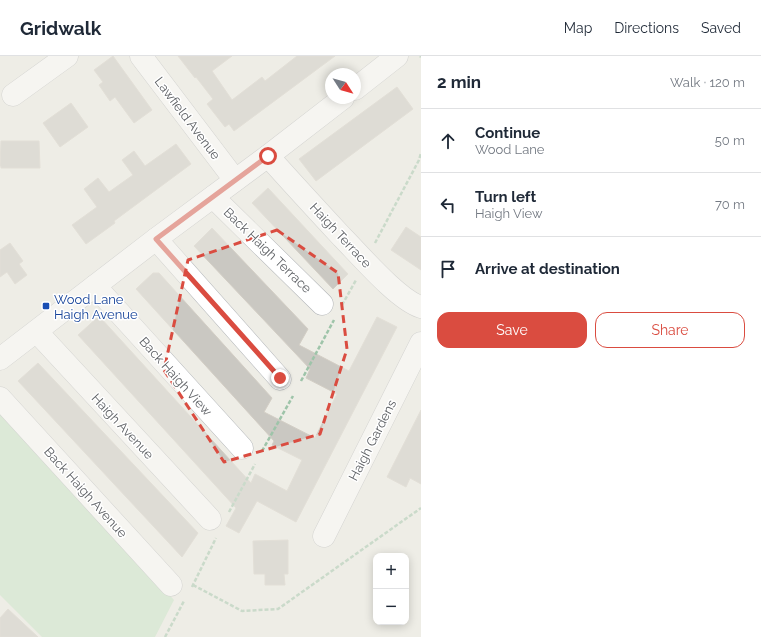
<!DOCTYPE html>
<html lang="en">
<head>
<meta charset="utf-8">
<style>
	body { margin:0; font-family:Raleway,sans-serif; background:#f2f2f3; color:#1f2937 }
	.controls { position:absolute; right:12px; bottom:12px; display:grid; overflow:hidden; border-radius:8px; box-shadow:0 2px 10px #0003 }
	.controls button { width:36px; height:36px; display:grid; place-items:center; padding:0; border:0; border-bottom:1px solid #e0e1e3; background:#fff; color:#1f2937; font:20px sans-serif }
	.compass { position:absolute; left:325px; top:12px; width:36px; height:36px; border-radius:50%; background:#fff; box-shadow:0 2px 10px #0003; rotate:126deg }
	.stop { position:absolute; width:12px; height:12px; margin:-9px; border:3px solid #da4c40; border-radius:50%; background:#fff }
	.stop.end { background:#da4c40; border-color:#fff; box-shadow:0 1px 4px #0008 }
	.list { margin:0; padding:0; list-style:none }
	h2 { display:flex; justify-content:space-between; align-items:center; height:52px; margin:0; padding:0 16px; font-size:17px }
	h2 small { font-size:13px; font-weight:400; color:#747a83 }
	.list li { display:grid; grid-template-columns:26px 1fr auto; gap:12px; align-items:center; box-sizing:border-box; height:64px; padding:0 16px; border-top:1px solid #e0e1e3 }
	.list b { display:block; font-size:15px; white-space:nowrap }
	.list p { margin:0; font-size:13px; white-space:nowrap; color:#747a83 }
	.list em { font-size:13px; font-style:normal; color:#747a83 }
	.actions { display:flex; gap:8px; padding:12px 16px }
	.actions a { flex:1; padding:9px 0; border:1px solid #da4c40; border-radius:12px; text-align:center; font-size:14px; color:#da4c40 }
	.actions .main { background:#da4c40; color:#fff }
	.icon { flex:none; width:22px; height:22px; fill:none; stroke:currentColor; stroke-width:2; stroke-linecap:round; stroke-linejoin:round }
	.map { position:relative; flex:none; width:421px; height:581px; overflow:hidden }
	header { display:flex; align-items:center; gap:24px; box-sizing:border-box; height:56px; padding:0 20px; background:#fff; border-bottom:1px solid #e0e1e3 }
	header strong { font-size:19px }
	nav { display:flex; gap:22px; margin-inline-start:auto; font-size:14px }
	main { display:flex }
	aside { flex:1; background:#fff }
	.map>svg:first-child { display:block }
	.green { fill:#c5e4c5 }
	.building { fill:#cac8c2; stroke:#d3cec5 }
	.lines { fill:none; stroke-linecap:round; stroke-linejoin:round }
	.minor-casing { stroke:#b3b6b9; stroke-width:23 }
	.tertiary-casing { stroke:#b3b6b9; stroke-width:23 }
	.path { stroke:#9ec4a9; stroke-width:2.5; stroke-dasharray:4 2; stroke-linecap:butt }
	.minor { stroke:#fff; stroke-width:22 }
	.tertiary { stroke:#fff; stroke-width:22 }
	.route { stroke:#da4c40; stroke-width:5 }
	.marked { fill:none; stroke:#da4c40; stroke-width:3; stroke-dasharray:8 5; stroke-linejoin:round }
	.transit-dot { fill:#1a4fb4; stroke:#fff; stroke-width:1.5 }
	.labels { text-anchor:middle; stroke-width:3; stroke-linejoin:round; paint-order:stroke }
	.street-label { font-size:13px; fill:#5e6165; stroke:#fff }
	.transit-label { font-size:13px; fill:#164399; stroke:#fff; text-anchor:start }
</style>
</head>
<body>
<header>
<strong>Gridwalk</strong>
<nav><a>Map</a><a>Directions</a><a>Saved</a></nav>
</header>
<main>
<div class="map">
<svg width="421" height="581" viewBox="0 0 421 581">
	<rect width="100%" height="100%" fill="#eeede6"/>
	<polygon class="green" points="0,354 174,544 155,581 42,581 0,539"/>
	<g class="building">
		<polygon points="113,0 152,54 134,67 115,41 110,45 99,29 103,26 94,14"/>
		<polygon points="178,0 232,0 212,15 232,44 262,21 265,25 297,0 335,0 234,75 229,68 225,71 207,48 213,43 196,21 195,22"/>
		<polygon points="397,31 413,53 316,125 299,103"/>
		<polygon points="71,47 88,71 60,91 43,67"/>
		<polygon points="1,85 39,85 40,112 1,112 1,110 0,110"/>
		<polygon points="176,88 191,108 114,165 115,167 86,188 72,169 97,151 84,133 98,122 109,136 133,119 122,104 134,95 145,110"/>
		<polygon points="268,132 348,218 333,233 252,147"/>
		<polygon points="406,171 421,181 421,214 391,194"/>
		<polygon points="212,172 308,273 299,289 349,315 377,261 397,271 296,466 257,445 239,477 226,470 236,452 78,279 99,260 251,427 255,418 287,435 302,404 272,389 274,385 136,233 153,217 159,217 272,342 264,356 315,382 337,338 306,322 310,313 194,190"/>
		<polygon points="10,187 23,205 19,208 27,219 15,228 7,216 0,221 0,194"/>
		<polygon points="38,307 198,477 182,501 18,325"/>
		<polygon points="421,354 421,428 410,422 406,431 387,421"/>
		<polygon points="288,484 288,518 284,518 285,529 265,529 265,518 254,518 253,485"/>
		<polygon points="8,553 38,581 0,581 0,562"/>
	</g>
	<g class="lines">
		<g class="minor-casing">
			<g id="minor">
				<polyline points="141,0 235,124"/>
				<polyline points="13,39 67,0"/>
				<path d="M268,100C292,127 317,154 342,181C360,199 398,244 421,251"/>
				<polyline points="213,141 322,248"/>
				<polyline points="156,183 280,323"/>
				<polyline points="95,230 242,392"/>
				<polyline points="37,276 210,463"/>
				<polyline points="0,342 171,529"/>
				<polyline points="324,480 421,287"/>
			</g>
		</g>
		<g class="tertiary-casing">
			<g id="tertiary">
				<polyline points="355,33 397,0"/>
				<polyline points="0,303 156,183 268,100 343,42"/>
			</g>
		</g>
		<g class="path">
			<polyline points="420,0 421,1"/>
			<polyline points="375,187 419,104 421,97"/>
			<polyline points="342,249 356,224"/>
			<polyline points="301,325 334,264"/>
			<polyline points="262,395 293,340"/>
			<polyline points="229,456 255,408"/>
			<polyline points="193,529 242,555 278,553 421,452"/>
			<polyline points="192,531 216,482"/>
			<polyline points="165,581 184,545"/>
		</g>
		<use href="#minor" class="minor"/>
		<use href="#tertiary" class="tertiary"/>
	</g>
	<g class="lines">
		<polyline class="route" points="268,100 156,183 280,322"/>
	</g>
	<path d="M0 0H421V581H0ZM277,174L338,217L347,293L320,378L224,406L164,314L188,204Z" fill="#eeede6" fill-opacity=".55" fill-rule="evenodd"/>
	<path class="marked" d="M277,174L338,217L347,293L320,378L224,406L164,314L188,204Z"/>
	<rect class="transit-dot" x="42" y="246" width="8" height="8" rx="2"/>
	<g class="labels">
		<g class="street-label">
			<text transform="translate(188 62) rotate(53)" y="5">Lawfield Avenue</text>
			<text transform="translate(341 179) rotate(47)" y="5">Haigh Terrace</text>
			<text transform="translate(268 194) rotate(44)" y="5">Back Haigh Terrace</text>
			<text transform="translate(176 320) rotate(48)" y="5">Back Haigh View</text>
			<text transform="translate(123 370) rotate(47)" y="5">Haigh Avenue</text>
			<text transform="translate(372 384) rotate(-63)" y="5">Haigh Gardens</text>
			<text transform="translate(86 436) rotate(48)" y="5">Back Haigh Avenue</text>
		</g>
		<g class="transit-label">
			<text x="54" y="248">Wood Lane<tspan x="54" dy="15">Haigh Avenue</tspan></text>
		</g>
	</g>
</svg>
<div class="controls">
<button>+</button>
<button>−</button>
</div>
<svg class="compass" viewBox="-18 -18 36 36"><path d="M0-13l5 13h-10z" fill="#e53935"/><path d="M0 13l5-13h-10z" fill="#747a83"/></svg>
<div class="stop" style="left:268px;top:100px"></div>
<div class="stop end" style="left:280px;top:322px"></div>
</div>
<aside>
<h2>2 min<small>Walk · 120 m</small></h2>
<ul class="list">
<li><svg class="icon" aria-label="ahead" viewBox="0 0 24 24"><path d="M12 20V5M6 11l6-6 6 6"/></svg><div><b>Continue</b><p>Wood Lane</p></div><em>50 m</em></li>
<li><svg class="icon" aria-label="left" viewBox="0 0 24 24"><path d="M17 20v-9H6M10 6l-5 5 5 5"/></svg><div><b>Turn left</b><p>Haigh View</p></div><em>70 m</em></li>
<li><svg class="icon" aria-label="arrive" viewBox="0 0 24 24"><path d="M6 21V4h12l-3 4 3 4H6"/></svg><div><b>Arrive at destination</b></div></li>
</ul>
<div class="actions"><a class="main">Save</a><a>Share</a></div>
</aside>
</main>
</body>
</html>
